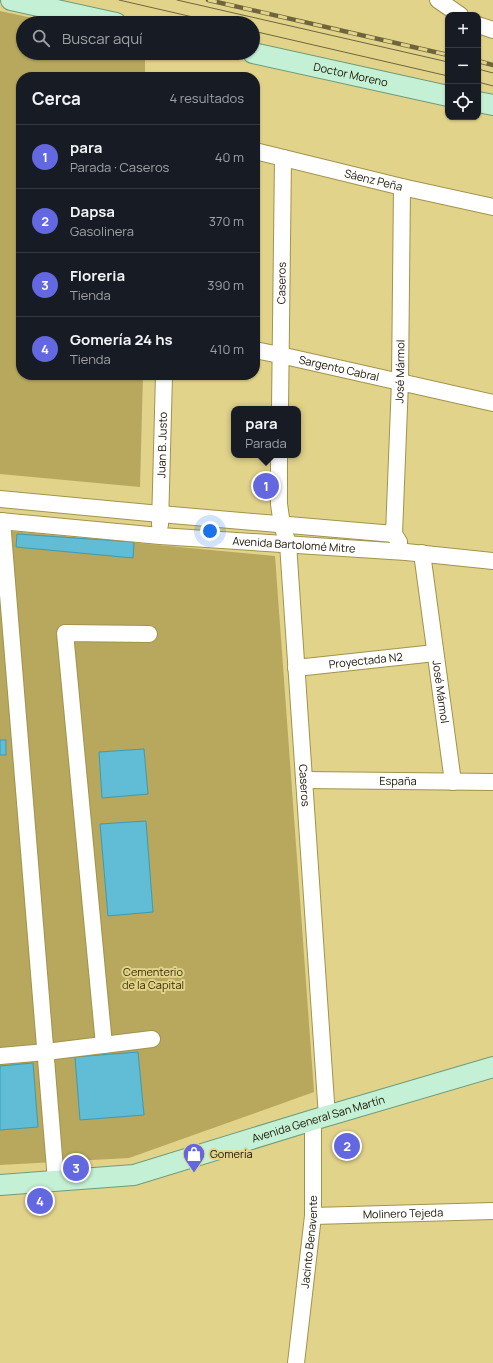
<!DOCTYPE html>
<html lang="es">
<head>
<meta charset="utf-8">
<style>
	body { margin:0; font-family:Manrope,sans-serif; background:#242831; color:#f1f3f6 }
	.controls { position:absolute; right:12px; top:12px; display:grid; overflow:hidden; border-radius:8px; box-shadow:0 1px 3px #0004 }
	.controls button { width:36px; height:36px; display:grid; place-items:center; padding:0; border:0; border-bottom:1px solid #363941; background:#171b24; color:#f1f3f6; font:20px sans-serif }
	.you { position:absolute; left:210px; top:531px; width:14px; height:14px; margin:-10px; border:3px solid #fff; border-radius:50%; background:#1a73e8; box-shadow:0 0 0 6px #1a73e833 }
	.badge { display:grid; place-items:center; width:26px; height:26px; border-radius:50%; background:#6367e0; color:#fff; font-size:13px; font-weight:700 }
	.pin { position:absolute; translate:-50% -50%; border:2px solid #fff; box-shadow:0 1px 4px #0006 }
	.popup { position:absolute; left:231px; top:406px; width:70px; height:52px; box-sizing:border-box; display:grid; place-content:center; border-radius:8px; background:#171b24; filter:drop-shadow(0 1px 3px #0005); font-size:13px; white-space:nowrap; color:#9ea1a6 }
	.popup b { font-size:15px; color:#f1f3f6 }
	.popup::after { content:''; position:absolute; left:50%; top:100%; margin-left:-8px; border:8px solid transparent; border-top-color:#171b24 }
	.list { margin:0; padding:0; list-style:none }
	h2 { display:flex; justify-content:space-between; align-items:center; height:52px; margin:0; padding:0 16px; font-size:17px }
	h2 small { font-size:13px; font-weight:400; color:#9ea1a6 }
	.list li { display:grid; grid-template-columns:26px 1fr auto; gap:12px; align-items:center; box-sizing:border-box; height:64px; padding:0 16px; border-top:1px solid #363941 }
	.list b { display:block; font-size:15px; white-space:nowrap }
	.list p { margin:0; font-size:13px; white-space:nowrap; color:#9ea1a6 }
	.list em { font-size:13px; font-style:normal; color:#9ea1a6 }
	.icon { flex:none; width:22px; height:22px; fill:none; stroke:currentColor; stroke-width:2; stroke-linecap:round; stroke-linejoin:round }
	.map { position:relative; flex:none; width:493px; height:1363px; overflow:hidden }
	.search { position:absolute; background:#171b24; box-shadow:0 1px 3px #0004; left:16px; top:16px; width:244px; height:44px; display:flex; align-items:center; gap:10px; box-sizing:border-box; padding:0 14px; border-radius:22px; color:#9ea1a6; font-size:15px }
	.panel { position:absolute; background:#171b24; box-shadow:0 1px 3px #0004; left:16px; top:72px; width:244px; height:308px; border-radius:16px }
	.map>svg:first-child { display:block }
	.green { fill:#b7a85d }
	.building { fill:#61bcd5; stroke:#3d9bb3 }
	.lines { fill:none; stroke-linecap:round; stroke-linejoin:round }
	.minor-casing { stroke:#a2934c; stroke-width:18 }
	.major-casing { stroke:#6e9c7a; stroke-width:22 }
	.minor { stroke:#fff; stroke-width:16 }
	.major { stroke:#c4f1d6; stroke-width:20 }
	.tram { stroke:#6f653c; stroke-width:1 }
	.rail-casing { stroke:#6f653c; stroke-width:4.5 }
	.rail { stroke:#e2d38b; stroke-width:3; stroke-dasharray:9; stroke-linecap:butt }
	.labels { text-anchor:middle; stroke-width:4; stroke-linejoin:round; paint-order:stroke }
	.street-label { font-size:11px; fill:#181200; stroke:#e2d38b }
	.park-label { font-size:11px; fill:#372d00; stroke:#e2d38b }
	.poi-label { font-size:11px; fill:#181200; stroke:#e2d38b; text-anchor:start }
</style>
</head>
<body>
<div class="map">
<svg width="493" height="1363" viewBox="0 0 493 1363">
	<rect width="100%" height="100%" fill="#e2d38b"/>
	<g class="green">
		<polygon points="0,11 56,23 23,23 23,53 145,53 145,77 21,77 21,375 143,375 140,487 0,474"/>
		<polygon points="0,530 275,556 314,1092 129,1158 0,1165"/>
	</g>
	<g class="building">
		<polygon points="17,534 134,542 133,558 16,547"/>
		<rect x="0" y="740" width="6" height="15"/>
		<polygon points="144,749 148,794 102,798 99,752"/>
		<polygon points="146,821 153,912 108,916 100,824"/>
		<polygon points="138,1052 144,1115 80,1120 75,1057"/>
		<polygon points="33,1063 38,1127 0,1130 0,1066"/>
	</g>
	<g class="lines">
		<g class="minor-casing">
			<g id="minor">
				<polyline points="438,0 460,15"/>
				<polyline points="478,25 493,30"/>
				<path id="s1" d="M255,151L402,187L493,207"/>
				<path id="s2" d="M255,350L280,355L493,403"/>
				<path id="s3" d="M280,409L283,158"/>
				<path id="s4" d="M279,455V504L282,525L288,544L327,1117"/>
				<polyline points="0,499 160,514 394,534"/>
				<path id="s5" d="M0,521L160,536L406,552L493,561"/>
				<polyline points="2,521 56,1181"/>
				<path id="s6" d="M160,525L164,375"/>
				<path id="s7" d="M399,542L394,534L400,382L402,187"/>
				<path id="s8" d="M422,553L453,782"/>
				<path id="s9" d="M296,668L435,653"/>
				<path id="s10" d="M304,780L493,782"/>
				<polyline points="104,1045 65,633 149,634"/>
				<polyline points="0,1056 46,1052 152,1039"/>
				<path id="s11" d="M313,1216L493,1211"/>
				<path id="s12" d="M296,1363L313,1216V1120"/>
			</g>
		</g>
		<g class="major-casing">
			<g id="major">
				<polyline points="11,0 116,23"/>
				<path id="s13" d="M253,53L448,96"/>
				<polyline points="478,102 493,105"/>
				<path id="s14" d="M0,1185L134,1175L313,1120L493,1067"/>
			</g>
		</g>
		<use href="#minor" class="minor"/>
		<use href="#major" class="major"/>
		<g class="tram">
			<polyline points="119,0 219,23"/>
			<polyline points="177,0 448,62"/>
			<polyline points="253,31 448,76"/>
			<polyline points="478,69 493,73"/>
			<polyline points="478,82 493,86"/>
		</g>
		<g class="rail-casing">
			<g id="rail">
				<polyline points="208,0 448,55"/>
				<polyline points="478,61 493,65"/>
			</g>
		</g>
		<use href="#rail" class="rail"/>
	</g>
	<defs>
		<g id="shop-pin" transform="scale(1.15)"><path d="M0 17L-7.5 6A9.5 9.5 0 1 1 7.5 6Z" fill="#6367e0" stroke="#e2d38b"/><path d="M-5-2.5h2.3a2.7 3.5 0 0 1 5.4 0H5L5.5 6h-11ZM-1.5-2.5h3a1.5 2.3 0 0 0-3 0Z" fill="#fff"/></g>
	</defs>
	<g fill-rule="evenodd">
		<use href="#shop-pin" x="194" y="1154"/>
	</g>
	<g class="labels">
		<g class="street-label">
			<text dy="4" stroke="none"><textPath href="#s13" startOffset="100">Doctor Moreno</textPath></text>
			<text dy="4" stroke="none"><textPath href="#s1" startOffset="122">Sáenz Peña</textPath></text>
			<text dy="4" stroke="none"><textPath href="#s3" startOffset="126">Caseros</textPath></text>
			<text dy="4" stroke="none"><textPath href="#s2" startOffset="86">Sargento Cabral</textPath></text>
			<text dy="4" stroke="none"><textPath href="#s7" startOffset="172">José Mármol</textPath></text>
			<text dy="4" stroke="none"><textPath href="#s6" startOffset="80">Juan B. Justo</textPath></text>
			<text dy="4" stroke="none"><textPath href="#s5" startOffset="295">Avenida Bartolomé Mitre</textPath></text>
			<text dy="4" stroke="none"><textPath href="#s9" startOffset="70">Proyectada N2</textPath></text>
			<text dy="4" stroke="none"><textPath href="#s8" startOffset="140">José Mármol</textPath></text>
			<text dy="4" stroke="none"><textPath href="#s10" startOffset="94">España</textPath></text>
			<text dy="4" stroke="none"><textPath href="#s4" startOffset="332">Caseros</textPath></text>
			<text dy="4" stroke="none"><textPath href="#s14" startOffset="327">Avenida General San Martín</textPath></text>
			<text dy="4" stroke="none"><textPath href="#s11" startOffset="90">Molinero Tejeda</textPath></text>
			<text dy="4" stroke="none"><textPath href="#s12" startOffset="122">Jacinto Benavente</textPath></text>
		</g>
		<g class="park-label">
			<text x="153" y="976">Cementerio<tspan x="153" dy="13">de la Capital</tspan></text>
		</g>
		<g class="poi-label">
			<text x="210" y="1158">Gomería</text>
		</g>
	</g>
</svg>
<div class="controls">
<button>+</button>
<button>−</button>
<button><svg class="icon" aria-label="locate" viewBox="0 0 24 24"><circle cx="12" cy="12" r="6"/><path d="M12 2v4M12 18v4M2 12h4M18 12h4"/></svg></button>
</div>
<div class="you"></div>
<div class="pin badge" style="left:266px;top:486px">1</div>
<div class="popup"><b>para</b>Parada</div>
<div class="pin badge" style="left:347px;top:1146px">2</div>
<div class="pin badge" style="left:76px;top:1168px">3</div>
<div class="pin badge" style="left:40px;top:1201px">4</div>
<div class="search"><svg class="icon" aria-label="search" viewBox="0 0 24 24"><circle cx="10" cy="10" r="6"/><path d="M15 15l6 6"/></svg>Buscar aquí</div>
<section class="panel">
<h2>Cerca<small>4 resultados</small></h2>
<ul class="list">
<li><span class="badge">1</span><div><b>para</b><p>Parada · Caseros</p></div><em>40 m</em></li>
<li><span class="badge">2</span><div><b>Dapsa</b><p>Gasolinera</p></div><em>370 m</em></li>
<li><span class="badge">3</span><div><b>Floreria</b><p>Tienda</p></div><em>390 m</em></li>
<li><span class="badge">4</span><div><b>Gomería 24 hs</b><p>Tienda</p></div><em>410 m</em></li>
</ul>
</section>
</div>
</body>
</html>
